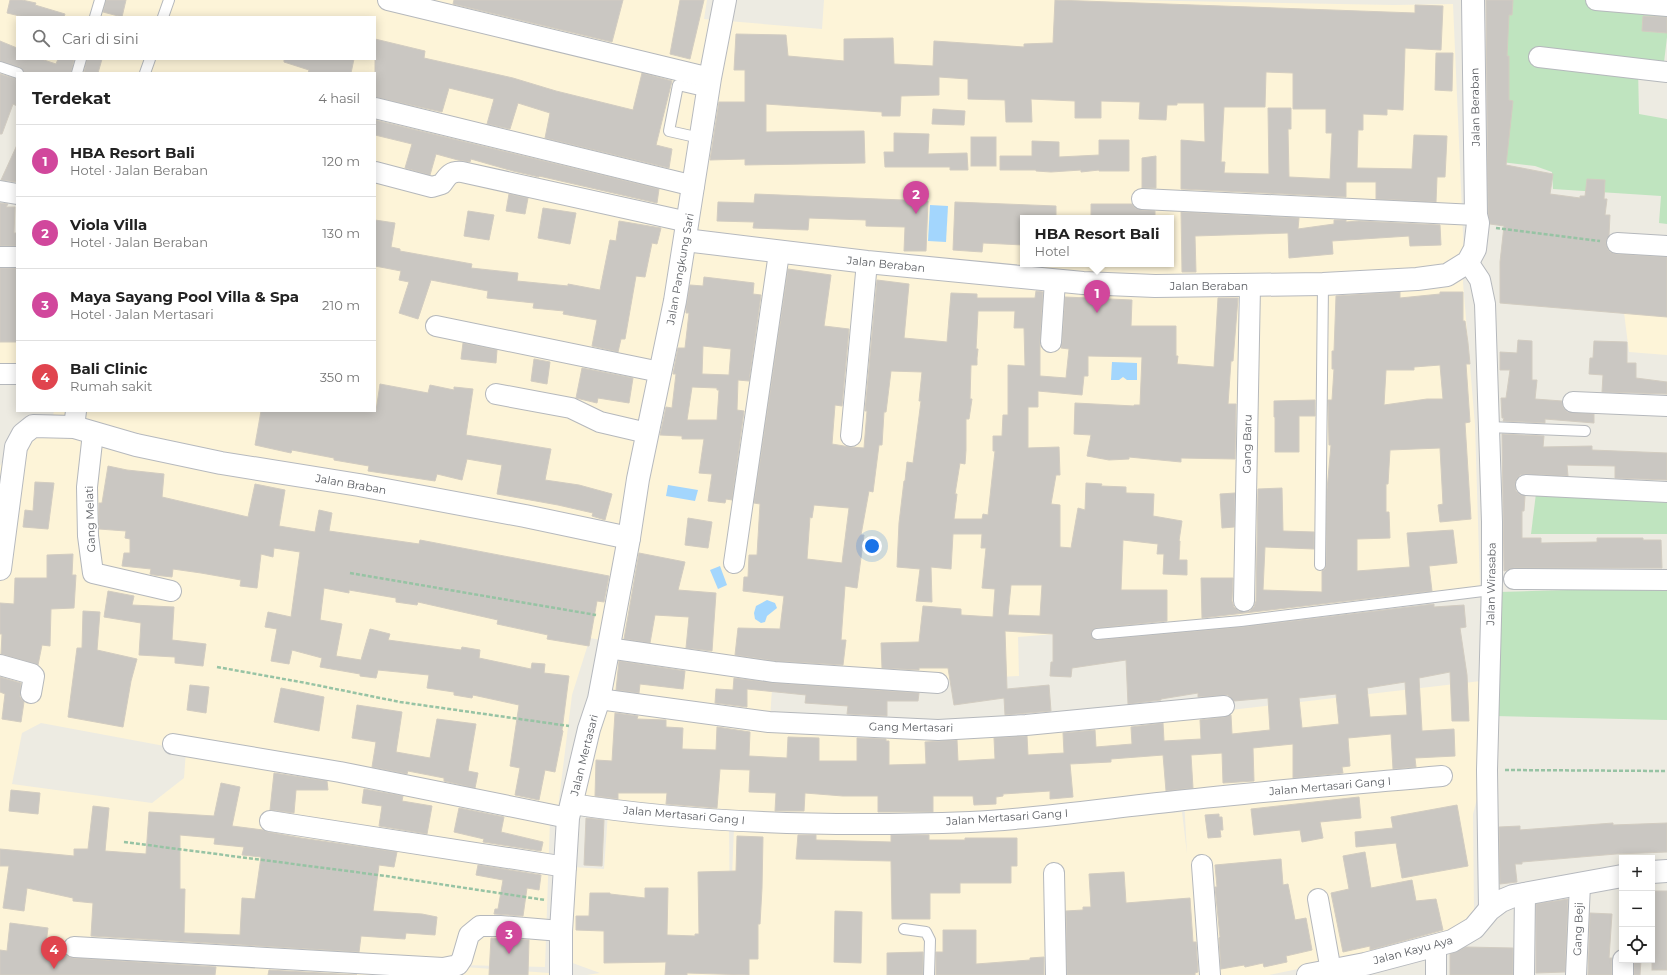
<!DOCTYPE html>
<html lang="id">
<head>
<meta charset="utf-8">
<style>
	body { margin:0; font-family:Montserrat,sans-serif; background:#f6f6f6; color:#222 }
	.controls { position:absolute; right:12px; bottom:12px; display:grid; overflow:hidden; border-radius:0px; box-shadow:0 2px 10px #0003 }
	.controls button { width:36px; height:36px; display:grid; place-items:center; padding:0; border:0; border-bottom:1px solid #e0e0e0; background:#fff; color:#222; font:20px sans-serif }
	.you { position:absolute; left:872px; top:546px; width:14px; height:14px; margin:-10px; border:3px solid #fff; border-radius:50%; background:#1a73e8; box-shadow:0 0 0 6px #1a73e833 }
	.badge { display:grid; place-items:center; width:26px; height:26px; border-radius:50%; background:#0b8043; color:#fff; font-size:13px; font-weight:700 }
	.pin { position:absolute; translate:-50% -33px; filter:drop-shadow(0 1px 2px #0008) }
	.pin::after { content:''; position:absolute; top:21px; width:14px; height:12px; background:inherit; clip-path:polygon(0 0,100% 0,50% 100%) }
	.popup { position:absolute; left:1020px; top:215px; width:154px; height:52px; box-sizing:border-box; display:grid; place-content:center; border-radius:0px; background:#fff; filter:drop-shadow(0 1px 3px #0005); font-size:13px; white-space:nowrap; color:#767676 }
	.popup b { font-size:15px; color:#222 }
	.popup::after { content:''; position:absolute; left:50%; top:100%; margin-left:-8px; border:8px solid transparent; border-top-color:#fff }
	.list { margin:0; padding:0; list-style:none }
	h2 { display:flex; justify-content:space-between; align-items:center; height:52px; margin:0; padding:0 16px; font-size:17px }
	h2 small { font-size:13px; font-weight:400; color:#767676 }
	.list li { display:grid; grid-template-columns:26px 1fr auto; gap:12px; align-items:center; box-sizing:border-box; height:72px; padding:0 16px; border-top:1px solid #e0e0e0 }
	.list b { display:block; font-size:15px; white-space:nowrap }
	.list p { margin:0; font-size:13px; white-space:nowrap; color:#767676 }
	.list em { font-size:13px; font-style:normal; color:#767676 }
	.icon { flex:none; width:22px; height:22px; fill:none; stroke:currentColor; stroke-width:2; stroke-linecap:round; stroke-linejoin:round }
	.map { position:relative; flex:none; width:1667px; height:975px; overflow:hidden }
	.search { position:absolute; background:#fff; box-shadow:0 2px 10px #0003; left:16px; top:16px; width:360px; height:44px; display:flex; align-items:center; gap:10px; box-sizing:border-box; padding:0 14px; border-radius:0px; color:#767676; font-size:15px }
	.panel { position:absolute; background:#fff; box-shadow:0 2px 10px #0003; left:16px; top:72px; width:360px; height:340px; border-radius:0px }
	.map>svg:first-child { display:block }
	.commercial { fill:#fdf4d8; fill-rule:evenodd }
	.green { fill:#bfe4bf }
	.water { fill:#a3d6fd }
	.building { fill:#cac7c2; stroke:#d2ccc1; fill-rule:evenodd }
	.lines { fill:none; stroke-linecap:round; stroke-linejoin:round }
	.lane-casing { stroke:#b5b8bc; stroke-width:12 }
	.street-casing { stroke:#b5b8bc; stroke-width:22 }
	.secondary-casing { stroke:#b6b9be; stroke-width:24 }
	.path { stroke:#97c3a4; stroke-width:2.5; stroke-dasharray:4 2; stroke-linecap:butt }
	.lane { stroke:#fff; stroke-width:10 }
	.street { stroke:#fff; stroke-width:20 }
	.secondary { stroke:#fff; stroke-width:22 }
	.labels { text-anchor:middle; stroke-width:3.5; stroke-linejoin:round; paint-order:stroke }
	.street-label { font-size:11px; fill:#5b5e63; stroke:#fff }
</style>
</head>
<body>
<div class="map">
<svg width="1667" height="975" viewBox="0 0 1667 975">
	<rect width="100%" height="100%" fill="#edebe2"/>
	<g class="commercial">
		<path d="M0,0H707L704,19L822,29L824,0H1126L1394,5L1453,4L1464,257L1463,283L1475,425L1480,587L1361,603L1128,628L1018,637L1019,676L939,680L728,663L590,638L572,695L558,808L550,820L545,967L422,964L549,973V975H0V466L19,434H49L54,411H375V73H17V83L0,77ZM17,17H375V59H17ZM1023,218H1171V264H1023ZM41,723L186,750L184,778L152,803L12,784L22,733Z"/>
		<polygon points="17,255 17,383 0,384 0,256"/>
		<polygon points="1622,297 1667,299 1667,355 1629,352"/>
		<polygon points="614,650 773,674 770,719 606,698"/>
		<polygon points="1481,681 1483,777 1473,814 1474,914 1456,930 1406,947 1269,975 587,975 600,973 567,961 572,867 604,869 608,813 729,823 730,925 734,828 1028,824 1182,812 1187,854 1184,798 1032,816 728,817 578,801 605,704 1027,730 1239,709"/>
	</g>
	<g class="green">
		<polygon points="1507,0 1606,0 1667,7 1667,37 1663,71 1638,68 1639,114 1667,119 1667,224 1659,223 1661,196 1553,189 1552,172 1535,166 1493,161"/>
		<polygon points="1537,485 1667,490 1667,534 1531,534"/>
		<polygon points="1667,587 1667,720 1494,716 1499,592"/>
	</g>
	<g class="water">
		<polygon points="930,205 948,206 946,242 928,241"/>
		<polygon points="1112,362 1137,363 1137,380 1127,380 1123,377 1119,380 1111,380"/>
		<polygon points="668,485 698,490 695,501 666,496"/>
		<polygon points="720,566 727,585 718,589 710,570"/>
		<polygon points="767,600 775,603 777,608 767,616 765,622 761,623 755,619 754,613 756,606"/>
	</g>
	<g class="building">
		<polygon points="10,0 22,0 36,3 35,5 65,14 64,17 24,17 7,13"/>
		<polygon points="106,0 126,0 122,17 103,12"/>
		<polygon points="454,0 623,0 612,42 453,4"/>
		<polygon points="680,0 704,0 690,59 670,54"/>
		<path d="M1055,0L1415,13V5L1443,6L1441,50L1405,48L1403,110L1387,109V115L1363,114V130H1358L1357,168L1412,169L1414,135L1447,136L1445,177H1437L1436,202L1376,199V182H1346V197L1181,189V140L1205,142L1204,103H1177V105H1167L1166,120L1139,119L1140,102L1101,101V118H1075V101L1031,99L1032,122H1006L1005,100L968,99V79L939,77V95L901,96L900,116H882V112L766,104V132L864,131L865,163L745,165V159L710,160L719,102H745V70H734L736,34L786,35L788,56L844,61V39L893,38L894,64L933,66L934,41L1024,47V44L1051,43H1053ZM1266,72L1293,73V109H1326V133H1332L1330,179L1289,177L1288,129H1291V108H1268L1269,174L1224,173L1225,162H1221L1224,107H1265Z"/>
		<polygon points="1486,0 1513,0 1512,15 1509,15 1507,56 1509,56 1509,100 1513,101 1506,165 1553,174 1550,194 1580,198 1580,196 1585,196 1587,179 1605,180 1604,199 1607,199 1605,215 1610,215 1609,235 1606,242 1607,248 1610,252 1616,254 1667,257 1667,317 1500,303 1500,262 1504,226 1490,224 1488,213"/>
		<polygon points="1643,16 1667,17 1667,33 1642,31"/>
		<polygon points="375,39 425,51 424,58 513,78 556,91 633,110 642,73 672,81 656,145 672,149 669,168 545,138 550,113 518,103 510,129 487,124 494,99 449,88 442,112 375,97"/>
		<polygon points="0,41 17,48 17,59 41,59 56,64 58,59 74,59 71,73 24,73 20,67 0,61"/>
		<polygon points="1436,53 1453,53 1452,91 1435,90"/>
		<polygon points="87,59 102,59 98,73 84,73"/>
		<polygon points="284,59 354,59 351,73 308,73 309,70 284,62"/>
		<polygon points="0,74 17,79 17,106 13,104 2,134 0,134"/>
		<polygon points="933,109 965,111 964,125 932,124"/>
		<polygon points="375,120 659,189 657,203 539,176 539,177 513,171 471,159 470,162 458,160 436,154 430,175 405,168 412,144 375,135"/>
		<polygon points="894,133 929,134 928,154 967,153 968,170 950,170 950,167 885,167 884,152 894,152"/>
		<rect x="971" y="137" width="25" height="29"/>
		<polygon points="1099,140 1129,140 1129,171 1099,171 1099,170 1081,172 1081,170 1051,172 1036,171 1036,170 1000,170 1000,156 1032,156 1032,141 1059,142 1059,157 1099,155"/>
		<polygon points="17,145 17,182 1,180"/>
		<polygon points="1156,156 1156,188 1142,188 1142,158"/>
		<polygon points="509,194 528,198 525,214 506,211"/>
		<polygon points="755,194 928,201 926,251 904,251 905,227 866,226 866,220 809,218 808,230 753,228 754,222 717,221 718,202 754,203"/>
		<polygon points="955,202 1056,206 1056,218 1023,218 1023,245 983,243 982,252 953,250"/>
		<polygon points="0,203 8,204 6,207 15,207 14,233 17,233 17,246 0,246"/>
		<polygon points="1091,204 1132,204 1135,208 1141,210 1155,211 1155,218 1091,218"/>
		<polygon points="543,208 576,213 570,244 538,238"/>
		<polygon points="468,211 494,215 489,240 464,236"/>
		<polygon points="1181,212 1299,218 1298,229 1334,224 1334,220 1346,220 1346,222 1359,221 1440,225 1441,245 1410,246 1409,236 1332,241 1333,254 1289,258 1288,233 1195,236 1196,272 1182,272"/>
		<polygon points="375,220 395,223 391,247 400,249 400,251 472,264 471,268 518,273 517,281 568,286 568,284 600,290 610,240 616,241 619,221 661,228 657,244 652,243 645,277 636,276 625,339 621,339 618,352 592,346 597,320 563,314 564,311 533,308 534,303 487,298 488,291 431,280 418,319 399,313 409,282 399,280 401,271 375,266"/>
		<polygon points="0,268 17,268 17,290 16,290 17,342 0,342"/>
		<path d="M788,269L831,275L824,326L849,329L842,406L835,405L832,444L850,447L864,448L867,411H865L877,280L909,284L904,338L947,342L951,293L977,294V298H1035L1036,291L1043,292L1040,341V376L1066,378L1069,349L1061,348L1062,343L1065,297L1132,300L1131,326H1176V356H1178L1177,364L1214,367L1218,298H1238L1233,361H1231L1228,404H1236L1235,459L1181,458V462L1129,457V459L1109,460L1087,456L1091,435L1074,434L1075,403L1134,406V405H1140L1142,357L1088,356V376H1084L1082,395L1038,391V407H1028V448L1059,447L1060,475H1056L1051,504L1060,505V547L1071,548L1078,508L1085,510L1086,483L1102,484L1101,486L1126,487V493L1154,494L1153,516L1182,521L1179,541H1180L1179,560H1187V575L1163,574L1164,554H1157L1158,544L1123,540L1121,590H1167V621L1096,628L1091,632L1092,637L1098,640L1242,627L1434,604V607L1464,605L1466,627L1460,628L1467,675L1469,721H1452L1450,672L1419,678L1422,731L1454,729L1455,756L1415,758L1416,767L1393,769L1391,734L1348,738L1350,766L1342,767L1343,773L1293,778V744L1253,748L1254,781L1223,783L1222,753L1191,755L1193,788L1166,791L1163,755L1111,759V762L1070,764L1073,797L1050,799V791L1003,794V796L996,797V804L974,805L973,796H933V812H878V796H843L805,793L804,811H775L776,793L749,792L750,770L720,769L717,808L666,804L667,793H618V799L595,796L596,760L612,761L615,713L638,716L637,719L666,720V727L683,728L682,749L716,750L717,727L750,732L749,756L787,758L788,737L819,738V761H857V738L886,739V741H889V765L926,764L925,742L957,740L958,761L995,759L994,738L1027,736L1028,755L1064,753L1063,733L1095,730L1096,747L1132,744L1131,727L1163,723L1164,741L1201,739L1200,720L1225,717L1231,715L1232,734L1270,730L1268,698L1234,701L1228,695L1198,697V693L1161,699V700L1128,704L1126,660L1072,668L1071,677L1050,676L1051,662H1053V634L1005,631L1007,689L1049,685L1051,711L1005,715L1004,698L954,705L948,668H919V670L882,668L881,643L919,642L923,606L961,609V615L993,617L995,589L982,588L986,548H981L982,534H953L951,569L931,567L932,602L916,601L920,569L897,567L899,523L904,481H905L907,462L913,463L921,401H919L922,372L891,371L886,412H884L882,445H879L873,492L869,491L861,535H864L857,588L845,586L841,640H846L843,665L775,661L735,655L738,628L780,629L784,596L743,591L744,577H748L749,555H757L760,504L754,503ZM978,311H1015L1014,328H1024L1025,366L1008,365V415H1003L1002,436H993V451H995L988,515L983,514L982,519H954L957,494H955L960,463L965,464L966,450V419H969L972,399H970L971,365H977V358L978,349H976ZM814,505L849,508L842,563L807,559L810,517L812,518ZM1011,585H1042L1040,616L1008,615ZM1405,682L1407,715L1370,717L1367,688ZM1336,694L1339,724L1302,728L1299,698Z"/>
		<path d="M704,277L754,283L753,294L761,295L749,381L738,380L737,410L744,411L732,500L726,499L725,503L708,501L712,474L699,473L704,439H682V436L660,435L666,407L672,408L676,374H673L678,348H685L689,313H686V308L690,285L703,286ZM703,346L731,349L729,375L702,374ZM692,387L717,388V390H719L717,420H687Z"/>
		<path d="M1400,292V298L1440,294V292H1463V321H1465L1468,343L1470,364H1466L1470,422L1465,423L1471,519L1440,522L1438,505L1443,504L1440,448L1390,450L1388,484H1386V512H1389L1390,538L1357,539V571L1410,567L1407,533L1453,530L1457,563L1429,566L1432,591L1202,618L1201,578H1233L1232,601L1234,607L1238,611L1244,612L1250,611L1254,607L1256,601L1258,489L1282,488L1283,531L1314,532V549L1265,547L1263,590L1322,592V571L1325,569L1326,565L1327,490L1331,445H1329L1328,400H1332L1334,369H1332V351H1334L1336,296ZM1440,365L1443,399H1427L1384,405L1386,370H1414V367Z"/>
		<polygon points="1518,340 1532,341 1532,380 1537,380 1535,399 1562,401 1563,407 1567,412 1594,414 1594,423 1545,419 1545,423 1503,421 1504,418 1502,418 1501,398 1506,398 1510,370 1500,370 1500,352 1517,353"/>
		<polygon points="1594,341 1627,342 1627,363 1636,363 1636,378 1667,382 1667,394 1602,392 1603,375 1589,374 1590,358 1593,358"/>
		<polygon points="463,343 497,350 496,363 461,359"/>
		<polygon points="534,359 550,362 547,384 531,381"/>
		<polygon points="582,368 633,378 629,403 598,398 597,403 576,398"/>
		<polygon points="380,384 428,393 430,385 454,390 454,387 473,389 466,435 551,449 545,480 579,485 612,494 605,520 592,516 593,513 558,505 497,494 502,465 467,459 462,480 437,474 435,481 368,471 369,466 334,460 334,458 292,450 291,453 255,445 261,411 376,411"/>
		<polygon points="1315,400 1315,416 1299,416 1299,452 1275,452 1275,417 1274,417 1274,401"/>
		<polygon points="1502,434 1544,436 1543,447 1592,446 1592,450 1667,453 1667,480 1615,478 1615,466 1567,465 1568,476 1526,474 1520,475 1517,478 1515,484 1516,491 1519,494 1525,496 1524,511 1522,511 1522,538 1541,538 1541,543 1597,542 1597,538 1643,538 1643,540 1661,540 1662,568 1514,568 1504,571"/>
		<polygon points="108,466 127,470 164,474 162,497 248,517 255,484 285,490 279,526 315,532 319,510 332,513 329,531 419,544 420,540 609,576 604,602 597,601 589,646 547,639 548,635 497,624 498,620 418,602 417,605 396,602 396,598 349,590 349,593 324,588 320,620 342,624 336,656 361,660 370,629 390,634 388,640 461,650 462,647 480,650 479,658 531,669 532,663 545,664 544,673 569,676 562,730 563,731 555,772 545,770 539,800 515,795 520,768 510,766 519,705 473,695 472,698 454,695 454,692 427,688 429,675 378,670 376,678 360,676 360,674 320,667 322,658 292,650 289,664 271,661 277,629 265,627 268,612 291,617 300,552 274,548 273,557 261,554 257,588 240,586 241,580 201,573 173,569 172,577 154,575 150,574 151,569 122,566 124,553 130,553 130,539 125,538 126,531 99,529 99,503 102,503"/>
		<polygon points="35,482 54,483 48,529 23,527 25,510 33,511"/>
		<polygon points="1235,493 1234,527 1222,528 1220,494"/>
		<polygon points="688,518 712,522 708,548 685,545"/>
		<polygon points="639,553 685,562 678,590 716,593 712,651 686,648 689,617 655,615 650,643 624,639"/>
		<polygon points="73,554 72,575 76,575 74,608 51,609 50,646 42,645 38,665 1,654 2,634 0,634 0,603 14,604 15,578 47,578 47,555"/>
		<polygon points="108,591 134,596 132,605 174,607 172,640 206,644 203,666 175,663 175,657 139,655 141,623 104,617"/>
		<polygon points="83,611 100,612 97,650 137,659 131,681 123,727 68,717 77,648 82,648"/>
		<polygon points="619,661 685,671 683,689 640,684 639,693 616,690"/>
		<polygon points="0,677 21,683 20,697 24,702 21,722 2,719 5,694 0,692"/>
		<polygon points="734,678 773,683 919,693 918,701 887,701 887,716 847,714 848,706 805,703 806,695 747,689 747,707 715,703 716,689 733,690"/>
		<polygon points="190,685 209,687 206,713 187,710"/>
		<polygon points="281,688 324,697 319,731 274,722"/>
		<polygon points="357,705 402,712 396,752 430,758 437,719 476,724 468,771 478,773 475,788 444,781 444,778 408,771 407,774 372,767 376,742 352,738"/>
		<polygon points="274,773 327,781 328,790 296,790 294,813 270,810"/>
		<path d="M221,783L240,787L232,826L263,830L268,832L301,838L397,852L394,867L379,865L373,911L422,914L437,917L435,935L406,933L405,939L361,936L359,952L91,936L93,903L73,901V898L27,888L24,911L3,908L9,866H0V849L74,856V849H88L93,806L109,808L105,851L146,854L149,812L214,816ZM180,835L215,838L214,844L244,847L242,855L261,857L255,899L242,898L240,935L184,933L185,889H180Z"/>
		<polygon points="364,789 403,796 402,801 432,806 427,834 379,826 382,806 362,803"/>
		<polygon points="11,790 40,793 38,814 9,811"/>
		<polygon points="1359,797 1361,818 1320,822 1323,838 1302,842 1300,830 1254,835 1251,809"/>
		<polygon points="1457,805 1468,866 1402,878 1396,843 1356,847 1355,832 1393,828 1391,817"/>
		<polygon points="459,808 504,817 501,832 543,842 541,851 483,842 484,839 454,832"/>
		<polygon points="1219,814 1219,817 1222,817 1223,830 1220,830 1221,837 1208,838 1205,815"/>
		<polygon points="586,818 604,820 602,866 584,865"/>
		<polygon points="1613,823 1613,825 1667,823 1667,852 1616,854 1522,862 1522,864 1515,864 1517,882 1500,884 1499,827 1520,826 1520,830"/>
		<polygon points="798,835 816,835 816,840 891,842 891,835 929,835 929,840 965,840 965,838 1017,838 1017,866 1011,866 1011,883 960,883 960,893 930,893 930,919 892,919 891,861 796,859"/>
		<polygon points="737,836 763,837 762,888 760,924 758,924 758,959 749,959 749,975 687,973 687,975 665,975 666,962 604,963 604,931 576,930 576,916 589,916 590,893 610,893 610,894 645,898 645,888 668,888 667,935 695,936 695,934 699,934 698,872 736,871"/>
		<polygon points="1365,852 1371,888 1412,880 1416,901 1436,899 1443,930 1370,950 1370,946 1343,952 1331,893 1349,889 1343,856"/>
		<polygon points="1281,859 1283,885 1288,884 1295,920 1306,918 1312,950 1286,956 1287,962 1264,967 1263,963 1245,967 1244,965 1221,969 1219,938 1220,937 1215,887 1217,887 1215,865"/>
		<polygon points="478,865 541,875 539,890 527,888 523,916 494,914 495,909 498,909 503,880 476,875"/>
		<polygon points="1124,872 1126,903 1190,898 1193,942 1196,942 1198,972 1195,973 1195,975 1067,975 1066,911 1083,910 1083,907 1091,907 1089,874"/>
		<rect x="1652" y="891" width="15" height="79"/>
		<polygon points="1568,899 1565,972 1536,973 1536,904"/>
		<polygon points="835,911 862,912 861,963 834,962"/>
		<polygon points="1590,913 1612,914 1609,958 1612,958 1612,975 1588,975"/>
		<polygon points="10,923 48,928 45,951 64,951 67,956 73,958 216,967 215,975 0,975 0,950 7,951"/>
		<polygon points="943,930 976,930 976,964 1030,960 1030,958 1044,957 1044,975 936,975 936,952 943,952"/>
		<polygon points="491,938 529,940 528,975 489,975"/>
		<polygon points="1466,947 1513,948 1513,975 1450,975 1450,954"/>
		<polygon points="923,952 923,975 887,975 887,953"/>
		<polygon points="1634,960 1641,960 1640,975 1634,975"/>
		<polygon points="269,970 357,975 268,975"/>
	</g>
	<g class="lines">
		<g class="lane-casing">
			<g id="lane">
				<polyline points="95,17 100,0"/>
				<polyline points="163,17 169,0"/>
				<polyline points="0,67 18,73"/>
				<polyline points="77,73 81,59"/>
				<polyline points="145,73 150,59"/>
				<polyline points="700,138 669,131 678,85 708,92"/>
				<polyline points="1488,427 1585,431"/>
				<polyline points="1320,565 1323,284"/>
				<polyline points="1097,634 1241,621 1491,590"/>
				<polyline points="904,929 926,932 930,940 929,975"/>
			</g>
		</g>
		<g class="street-casing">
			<g id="street">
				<polyline points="388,0 710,78"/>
				<polyline points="1596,0 1667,6"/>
				<polyline points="1539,57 1667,72"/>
				<polyline points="375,108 694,186"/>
				<path d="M375,172L432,187L442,184C448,175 451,171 462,172L688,222"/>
				<polyline points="0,191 17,194"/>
				<polyline points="1142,199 1476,215"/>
				<polyline points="1617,243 1667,246"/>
				<polyline points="0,257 17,257"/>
				<polyline points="1468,262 1480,280 1485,304 1492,522 1492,582 1487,770 1489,910"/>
				<polyline points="436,326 660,372"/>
				<polyline points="1051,342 1055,281"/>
				<polyline points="0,374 17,374"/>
				<polyline points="496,394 571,408 600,422 647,433"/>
				<polyline points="1573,402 1667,406"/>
				<polyline points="74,427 76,411"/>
				<polyline points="93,433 87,487 88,536 93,573 171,591"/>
				<polyline points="851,436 867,262"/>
				<polyline points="1526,485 1667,492"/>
				<polyline points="734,563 779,253"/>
				<polyline points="1514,579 1667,580"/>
				<polyline points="1244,601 1250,286"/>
				<polyline points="608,648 774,672 938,683"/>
				<polyline points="0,665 32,674 34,676 31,693"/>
				<polyline points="599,699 769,722 938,730 1026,725 1224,706"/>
				<polyline points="173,744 340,772 568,818"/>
				<path d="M572,804C701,824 839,827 970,822C1039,819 1107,808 1176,801C1264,791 1353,784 1442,776"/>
				<polyline points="270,821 566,867"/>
				<polyline points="1202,865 1210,975"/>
				<polyline points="1054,873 1056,975"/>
				<polyline points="1318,899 1331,971"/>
				<polyline points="74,947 443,968 458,965 462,959 469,935 480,926 500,926 561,931"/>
				<polyline points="1436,975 1436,945"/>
				<polyline points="1524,975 1525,893"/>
				<polyline points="1576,975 1580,884"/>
				<polyline points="1623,975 1623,960"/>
			</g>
		</g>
		<g class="secondary-casing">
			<g id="secondary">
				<polyline points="685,240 867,262 1083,283 1155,286 1323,284 1417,279 1447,275 1468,262 1475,249 1478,223 1476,215 1473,0"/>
				<polyline points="0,569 16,447 23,434 33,426 74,427 136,445 221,463 359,485 525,516 629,538"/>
				<polyline points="1652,872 1667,871"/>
				<polyline points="561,975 561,931 568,818 589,729 599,699 629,538 638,479 675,301 710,78 725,0"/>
				<polyline points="1308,975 1365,964 1452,941 1474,928 1489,910 1501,901 1513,896 1622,876"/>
			</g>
		</g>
		<g class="path">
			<polyline points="1496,228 1600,241"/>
			<polyline points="350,573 596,615"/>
			<polyline points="217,667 306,683 400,702 569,726"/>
			<polyline points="1505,770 1667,771"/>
			<polyline points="124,842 386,876 545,900"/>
		</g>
		<use href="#lane" class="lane"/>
		<use href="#street" class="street"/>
		<use href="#secondary" class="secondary"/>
	</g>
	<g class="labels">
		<g class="street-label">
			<text transform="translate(1475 107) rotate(-91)" y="4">Jalan Beraban</text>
			<text transform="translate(886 264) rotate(6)" y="4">Jalan Beraban</text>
			<text transform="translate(680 269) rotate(-80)" y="4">Jalan Pangkung Sari</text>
			<text x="1209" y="290">Jalan Beraban</text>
			<text transform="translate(1247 444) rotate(-89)" y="4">Gang Baru</text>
			<text transform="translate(351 484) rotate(10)" y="4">Jalan Braban</text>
			<text transform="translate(90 519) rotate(-92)" y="4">Gang Melati</text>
			<text transform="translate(1491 584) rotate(-89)" y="4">Jalan Wirasaba</text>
			<text transform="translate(911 727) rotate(1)" y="4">Gang Mertasari</text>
			<text transform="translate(584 755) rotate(-76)" y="4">Jalan Mertasari</text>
			<text transform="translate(1330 786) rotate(-5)" y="4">Jalan Mertasari Gang I</text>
			<text transform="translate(684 815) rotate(5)" y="4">Jalan Mertasari Gang I</text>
			<text transform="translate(1007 817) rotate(-4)" y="4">Jalan Mertasari Gang I</text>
			<text transform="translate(1578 929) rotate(-88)" y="4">Gang Beji</text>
			<text transform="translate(1413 950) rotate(-15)" y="4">Jalan Kayu Aya</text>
		</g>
	</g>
</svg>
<div class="controls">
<button>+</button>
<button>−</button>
<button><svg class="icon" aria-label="locate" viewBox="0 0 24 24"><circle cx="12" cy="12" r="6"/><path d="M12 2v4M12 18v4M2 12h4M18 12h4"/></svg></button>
</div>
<div class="you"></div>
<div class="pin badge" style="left:1097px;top:313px;background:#d1479c">1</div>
<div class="popup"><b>HBA Resort Bali</b>Hotel</div>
<div class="pin badge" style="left:916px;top:214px;background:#d1479c">2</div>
<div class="pin badge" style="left:509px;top:954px;background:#d1479c">3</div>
<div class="pin badge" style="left:54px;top:969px;background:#e0444e">4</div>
<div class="search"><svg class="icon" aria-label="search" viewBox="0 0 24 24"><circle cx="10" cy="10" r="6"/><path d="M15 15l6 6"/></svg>Cari di sini</div>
<section class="panel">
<h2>Terdekat<small>4 hasil</small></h2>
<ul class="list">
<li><span class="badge" style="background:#d1479c">1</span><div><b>HBA Resort Bali</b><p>Hotel · Jalan Beraban</p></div><em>120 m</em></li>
<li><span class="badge" style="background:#d1479c">2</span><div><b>Viola Villa</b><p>Hotel · Jalan Beraban</p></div><em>130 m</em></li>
<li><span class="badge" style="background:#d1479c">3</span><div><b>Maya Sayang Pool Villa &amp; Spa</b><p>Hotel · Jalan Mertasari</p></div><em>210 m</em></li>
<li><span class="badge" style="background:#e0444e">4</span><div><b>Bali Clinic</b><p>Rumah sakit</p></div><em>350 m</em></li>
</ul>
</section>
</div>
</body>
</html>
